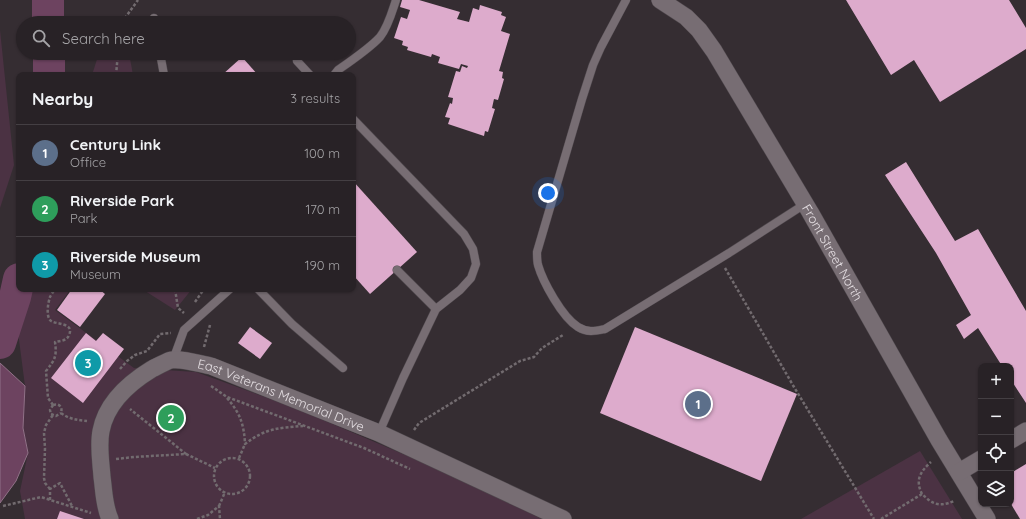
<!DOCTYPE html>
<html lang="en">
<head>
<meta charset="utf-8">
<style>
	body { margin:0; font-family:Quicksand,sans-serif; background:#342f32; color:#f1f3f6 }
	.controls { position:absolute; right:12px; bottom:12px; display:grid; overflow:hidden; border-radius:8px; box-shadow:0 1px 3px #0004 }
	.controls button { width:36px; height:36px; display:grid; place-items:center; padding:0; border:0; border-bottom:1px solid #443f43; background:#282226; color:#f1f3f6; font:20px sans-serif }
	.you { position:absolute; left:548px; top:193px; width:14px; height:14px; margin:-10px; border:3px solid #fff; border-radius:50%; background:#1a73e8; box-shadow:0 0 0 6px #1a73e833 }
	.badge { display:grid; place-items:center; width:26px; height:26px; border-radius:50%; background:#8c9099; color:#fff; font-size:13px; font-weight:700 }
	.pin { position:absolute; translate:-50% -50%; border:2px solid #fff; box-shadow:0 1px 4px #0006 }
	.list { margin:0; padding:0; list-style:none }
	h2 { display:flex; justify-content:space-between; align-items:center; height:52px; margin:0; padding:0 16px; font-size:17px }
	h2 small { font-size:13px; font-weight:400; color:#a5a4a7 }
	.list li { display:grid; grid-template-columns:26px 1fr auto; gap:12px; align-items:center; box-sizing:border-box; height:56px; padding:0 16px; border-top:1px solid #443f43 }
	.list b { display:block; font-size:15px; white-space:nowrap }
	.list p { margin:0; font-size:13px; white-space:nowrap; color:#a5a4a7 }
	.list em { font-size:13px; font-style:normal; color:#a5a4a7 }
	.icon { flex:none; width:22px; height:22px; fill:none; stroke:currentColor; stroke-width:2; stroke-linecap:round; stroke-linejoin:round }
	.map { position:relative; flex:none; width:1026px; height:519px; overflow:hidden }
	.search { position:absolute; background:#282226; box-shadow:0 1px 3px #0004; left:16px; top:16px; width:340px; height:44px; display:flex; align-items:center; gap:10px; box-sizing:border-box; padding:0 14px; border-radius:22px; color:#a5a4a7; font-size:15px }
	.panel { position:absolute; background:#282226; box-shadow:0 1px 3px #0004; left:16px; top:72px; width:340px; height:220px; border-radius:8px }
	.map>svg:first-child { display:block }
	.green { fill:#4b3243 }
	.water { fill:#6d4360; stroke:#907187 }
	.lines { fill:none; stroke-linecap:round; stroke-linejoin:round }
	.river { stroke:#6d4360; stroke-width:32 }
	.building { fill:#ddabcc }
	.lane-casing { stroke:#50494e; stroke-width:9 }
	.street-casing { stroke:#50494e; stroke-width:18 }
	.path { stroke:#726b6f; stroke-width:2.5; stroke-dasharray:3 2; stroke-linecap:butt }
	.lane { stroke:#776d73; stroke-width:8 }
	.street { stroke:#776d73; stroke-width:17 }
	.labels { text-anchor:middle; stroke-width:4; stroke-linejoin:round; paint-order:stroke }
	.street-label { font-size:13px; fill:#e3dde1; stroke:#2b2328 }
</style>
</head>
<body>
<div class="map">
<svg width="1026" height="519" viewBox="0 0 1026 519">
	<rect width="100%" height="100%" fill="#352d32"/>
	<g class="green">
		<polygon points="0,30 14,165 0,208"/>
		<polygon points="99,53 129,53 133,75 92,75"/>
		<polygon points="24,289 71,289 55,310 134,368 196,372 295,408 417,460 520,508 542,519 25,519 20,491 28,453 23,428 25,386 18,332"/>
		<polygon points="142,289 192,289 175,310"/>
		<polygon points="920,451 962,519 801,519"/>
	</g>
	<polygon class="water" points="0,363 25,386 23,428 28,453 16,481 0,503"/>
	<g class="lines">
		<g class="river">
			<polyline points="48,0 48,23"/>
			<polyline points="49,53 49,75"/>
			<polyline points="0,343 15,297 19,279"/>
		</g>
	</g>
	<g class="building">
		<polygon points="402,0 419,0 460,12 457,19 469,22 473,8 479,10 480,5 502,12 501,15 506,17 501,31 510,34 499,71 503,72 502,78 504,79 498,100 494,99 492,108 495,109 488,132 485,131 484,136 448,124 450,118 445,117 450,103 452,104 453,98 448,97 456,71 460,72 462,66 467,68 468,66 461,64 459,69 438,63 440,57 432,54 431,57 407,50 408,47 402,45 403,41 394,38 401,17 407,19 410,10 400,7"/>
		<polygon points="846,0 1009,0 1026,28 1026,49 940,102 914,60 891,75"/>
		<polygon points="242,57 258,75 222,75"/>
		<polygon points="906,162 955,241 978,229 1026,311 1026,403 1011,380 1011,366 1002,366 978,328 964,339 956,325 971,315 936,253 885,175"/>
		<polygon points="353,181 417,252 370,294 353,275"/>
		<polygon points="72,289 99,289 105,294 80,327 57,310"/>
		<polygon points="250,327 272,343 260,359 238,343"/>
		<polygon points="635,327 797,394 761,481 600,413"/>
		<polygon points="86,333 96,341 103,333 124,349 83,403 51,378"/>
		<polygon points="1026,464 1026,519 1020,519 1011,504 1011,473"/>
		<polygon points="60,511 84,519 57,519"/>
	</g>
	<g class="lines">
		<g class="lane-casing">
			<g id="lane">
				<path d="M626,0L601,47L593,65L582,99L537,252C537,256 537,261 538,265C543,282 562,317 578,327C588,333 595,331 605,329L729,253L805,204"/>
				<polyline points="154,18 155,23"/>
				<polyline points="160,53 164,75"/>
				<polyline points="297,61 310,75"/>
				<path d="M334,75L338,70C351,61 370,48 380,37C388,27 392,12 396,0"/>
				<polyline points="353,119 464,234 473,249 476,264 471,278 460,290 436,309 403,378 379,433"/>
				<polyline points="397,270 436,309"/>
				<polyline points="258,289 292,324 343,368"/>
				<polyline points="173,360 184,330 230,289"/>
			</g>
		</g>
		<g class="street-casing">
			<g id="street">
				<path id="s1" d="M660,0L686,17L699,30L714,51L810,212L939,440L987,519"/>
				<polyline points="1011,440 1026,431"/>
				<polyline points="959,472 981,459"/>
				<path id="s2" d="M110,519C104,506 104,491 102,477C101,462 98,446 101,431C106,404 129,383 152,369C158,366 165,362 171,360C182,358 200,364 211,366L379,433L563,519"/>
			</g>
		</g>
		<g class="path">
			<polyline points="123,23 125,18 138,0"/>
			<polyline points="116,75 118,53"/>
			<polyline points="725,268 794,387 874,519"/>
			<polyline points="175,289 178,308 184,313"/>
			<polyline points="195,302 204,289"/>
			<polyline points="204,347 210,325"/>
			<polyline points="120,369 127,361 135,355 147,351 160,334 171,333"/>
			<polyline points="211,386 227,397 364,448 410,469"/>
			<path d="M227,398C240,413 244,424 245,444C266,428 278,428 303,426"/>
			<path d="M53,405L48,398L46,371C55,360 57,356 55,342C60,341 67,341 69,335C75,322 54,325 50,320C46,315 48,303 50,297C51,295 53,292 55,289"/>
			<polyline points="53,405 50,410 51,414 56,416 61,413"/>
			<path d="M53,405C59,403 63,407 61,413"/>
			<path d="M61,413C69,419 77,420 87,421"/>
			<polyline points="414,430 419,423 520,361 534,357 542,348 563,335"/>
			<polyline points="186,454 215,468"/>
			<circle cx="232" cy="476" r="18"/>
			<polyline points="239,458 245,444"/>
			<polyline points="116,459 134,457 186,454 130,409"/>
			<polyline points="50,489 45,483 44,478 45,448 44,433 46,425 53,415"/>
			<path d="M922,494C915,480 920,472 931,462"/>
			<polyline points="50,500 50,489 60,483 72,506"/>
			<polyline points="3,506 41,497 91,513"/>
			<polyline points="219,506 225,492"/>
			<polyline points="197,519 208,515 219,506 220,519"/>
			<path d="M881,519L922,494C933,505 940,507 954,501"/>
		</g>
		<use href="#lane" class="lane"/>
		<use href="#street" class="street"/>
	</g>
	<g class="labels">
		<g class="street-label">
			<text dy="5" stroke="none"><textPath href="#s1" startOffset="309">Front Street North</textPath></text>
			<text dy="5" stroke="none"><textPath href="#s2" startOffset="309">East Veterans Memorial Drive</textPath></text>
		</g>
	</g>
</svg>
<div class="controls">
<button>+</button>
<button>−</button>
<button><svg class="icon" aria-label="locate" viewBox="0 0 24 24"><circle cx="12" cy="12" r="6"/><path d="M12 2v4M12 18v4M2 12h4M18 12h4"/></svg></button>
<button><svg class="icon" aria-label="layers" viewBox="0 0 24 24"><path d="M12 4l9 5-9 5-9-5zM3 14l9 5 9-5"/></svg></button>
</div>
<div class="you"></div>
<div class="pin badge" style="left:698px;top:404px;background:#5c6f8a">1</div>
<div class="pin badge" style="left:171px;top:418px;background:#2e9e5b">2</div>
<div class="pin badge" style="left:88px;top:363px;background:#0f9aa8">3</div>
<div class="search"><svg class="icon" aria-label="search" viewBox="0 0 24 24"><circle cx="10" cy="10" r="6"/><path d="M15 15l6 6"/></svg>Search here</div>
<section class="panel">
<h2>Nearby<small>3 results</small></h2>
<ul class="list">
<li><span class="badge" style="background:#5c6f8a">1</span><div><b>Century Link</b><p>Office</p></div><em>100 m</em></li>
<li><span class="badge" style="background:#2e9e5b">2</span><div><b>Riverside Park</b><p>Park</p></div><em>170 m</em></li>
<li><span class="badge" style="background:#0f9aa8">3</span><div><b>Riverside Museum</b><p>Museum</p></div><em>190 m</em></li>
</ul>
</section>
</div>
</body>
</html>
